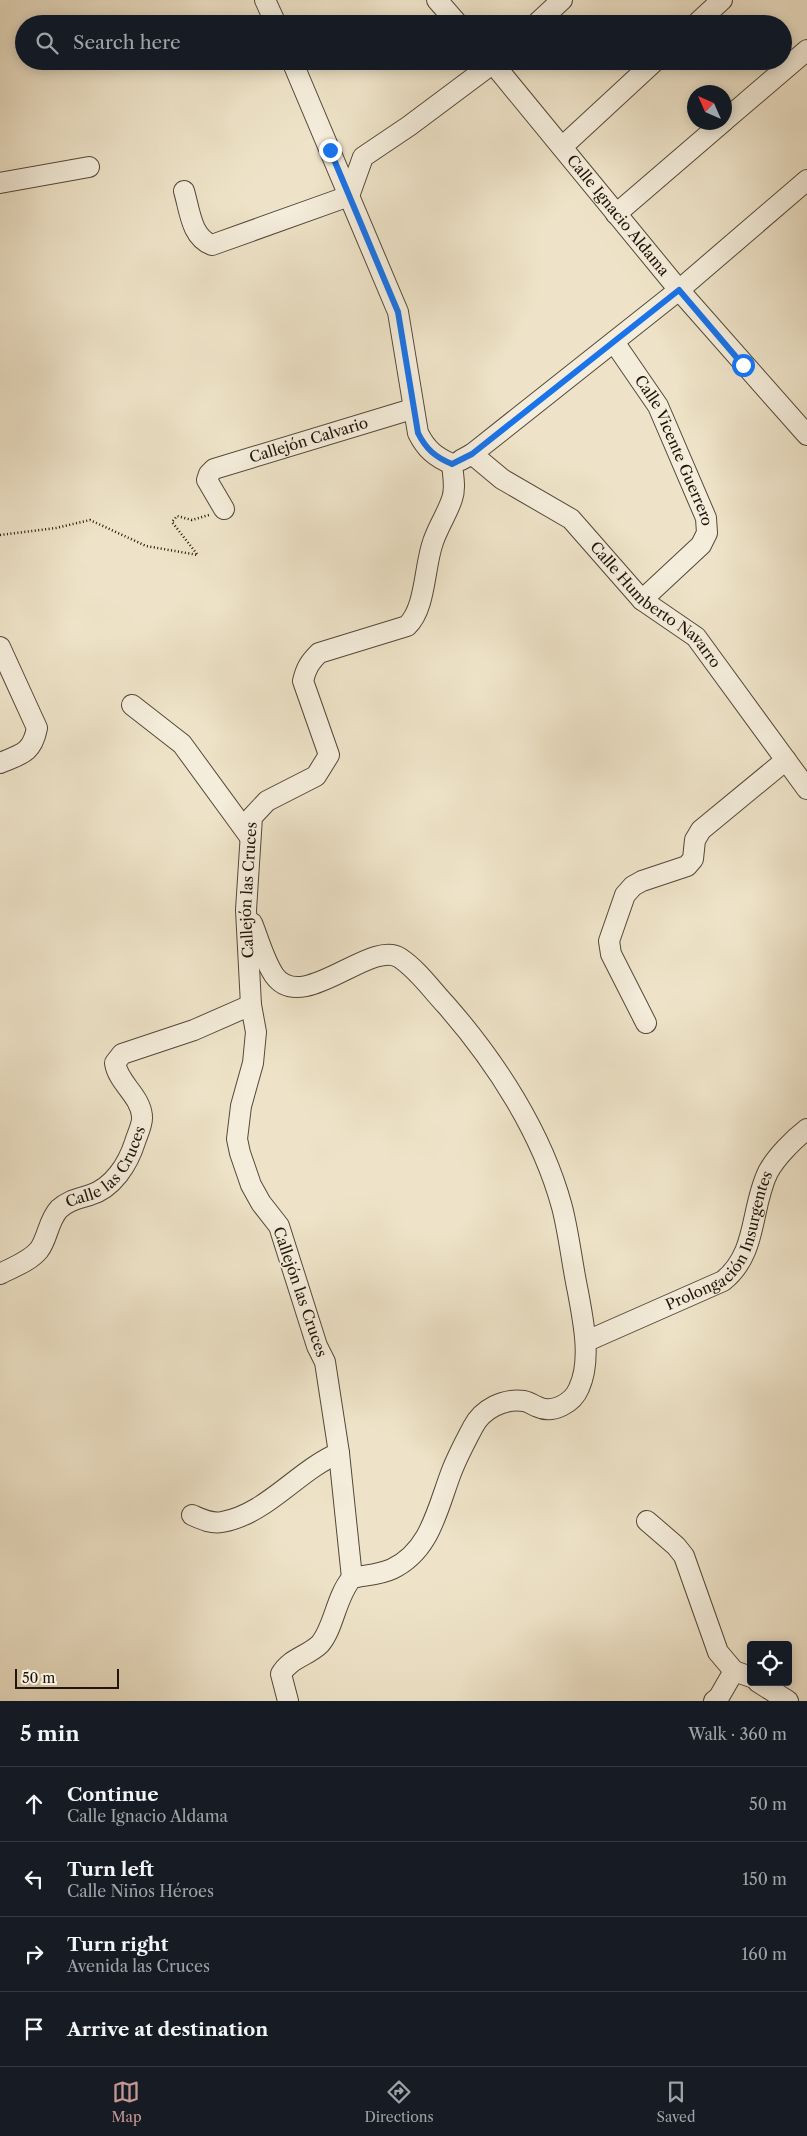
<!DOCTYPE html>
<html lang="en">
<head>
<meta charset="utf-8">
<style>
	body { margin:0; font-family:"Libre Caslon Text",serif; background:#20242c; color:#f1f3f6 }
	.controls { position:absolute; right:15px; bottom:15px; display:grid; overflow:hidden; border-radius:5px; box-shadow:0 2px 12px #0003 }
	.controls button { width:45px; height:45px; display:grid; place-items:center; padding:0; border:0; border-bottom:1px solid #363941; background:#171b24; color:#f1f3f6; font:25px sans-serif }
	.compass { position:absolute; left:687px; top:85px; width:45px; height:45px; border-radius:50%; background:#171b24; box-shadow:0 2px 12px #0003; rotate:315deg }
	.scale { position:absolute; left:15px; bottom:12px; width:104px; box-sizing:border-box; padding-left:5px; border:2px solid #211409; border-top:0; font-size:14px; line-height:18px; white-space:nowrap; color:#211409; -webkit-text-stroke:4px #f4eddb; paint-order:stroke }
	.stop { position:absolute; width:15px; height:15px; margin:-11px; border:4px solid #1a73e8; border-radius:50%; background:#fff }
	.stop.end { background:#1a73e8; border-color:#fff; box-shadow:0 1px 5px #0008 }
	.list { margin:0; padding:0; list-style:none }
	h2 { display:flex; justify-content:space-between; align-items:center; height:65px; margin:0; padding:0 20px; font-size:21px }
	h2 small { font-size:16px; font-weight:400; color:#9ea1a6 }
	.list li { display:grid; grid-template-columns:32px 1fr auto; gap:15px; align-items:center; box-sizing:border-box; height:75px; padding:0 20px; border-top:1px solid #363941 }
	.list b { display:block; font-size:19px; white-space:nowrap }
	.list p { margin:0; font-size:16px; white-space:nowrap; color:#9ea1a6 }
	.list em { font-size:16px; font-style:normal; color:#9ea1a6 }
	.icon { flex:none; width:28px; height:28px; fill:none; stroke:currentColor; stroke-width:2; stroke-linecap:round; stroke-linejoin:round }
	.map { position:relative; flex:none; width:807px; height:1701px; overflow:hidden }
	.search { position:absolute; background:#171b24; box-shadow:0 2px 12px #0003; left:15px; right:15px; top:15px; height:55px; display:flex; align-items:center; gap:12px; box-sizing:border-box; padding:0 18px; border-radius:28px; color:#9ea1a6; font-size:19px }
	.sheet { height:365px; background:#171b24 }
	nav { display:flex; justify-content:space-around; align-items:center; box-sizing:border-box; height:70px; border-top:1px solid #363941; background:#171b24; font-size:14px; color:#9ea1a6 }
	nav a { display:grid; justify-items:center; gap:2px }
	nav .on { color:#c59692 }
	.map>svg:first-child { display:block }
	.lines { fill:none; stroke-linecap:round; stroke-linejoin:round }
	.minor-casing { stroke:#544839; stroke-width:22 }
	.path { stroke:#211409; stroke-width:2.5; stroke-dasharray:1 2.5; stroke-linecap:butt }
	.minor { stroke:#f4eddb; stroke-width:20 }
	.route { stroke:#1a73e8; stroke-width:6 }
	.labels { text-anchor:middle; stroke-width:4; stroke-linejoin:round; paint-order:stroke }
	.street-label { font-size:15px; fill:#211409; stroke:#f4eddb }
</style>
</head>
<body>
<div class="map">
<svg width="807" height="1701" viewBox="0 0 807 1701">
	<rect width="100%" height="100%" fill="#eee3c8"/>
	<filter id="stains"><feTurbulence type="fractalNoise" baseFrequency=".004" numOctaves="4"/><feColorMatrix values="0 0 0 0 .2 0 0 0 0 .09 0 0 0 0 .02 0 0 0 .5 -.17"/></filter>
	<radialGradient id="worn" r=".72"><stop offset=".6" stop-color="#630" stop-opacity="0"/><stop offset="1" stop-color="#630" stop-opacity=".3"/></radialGradient>
	<g class="lines">
		<g class="minor-casing">
			<g id="minor">
				<polyline points="265,0 276,24"/>
				<polyline points="437,0 458,24"/>
				<polyline points="536,24 562,0"/>
				<polyline points="696,24 722,0"/>
				<path d="M292,61L398,312L418,433C426,449 435,457 452,464"/>
				<path id="s1" d="M491,61L679,290L807,435"/>
				<polyline points="724,121 807,50"/>
				<polyline points="562,147 655,61"/>
				<polyline points="0,183 89,167"/>
				<path d="M184,191C190,211 191,237 212,245L349,196L363,157L409,126L496,61"/>
				<polyline points="616,214 723,122"/>
				<path id="s2" d="M614,342L658,406L706,518L707,533L701,545L642,600"/>
				<path id="s3" d="M472,454L502,479L571,519L642,600L696,637L807,789"/>
				<polyline points="461,460 472,454 679,290 807,180"/>
				<path id="s4" d="M224,509L207,480L209,474L214,469L412,409"/>
				<path d="M0,647L37,728C32,753 22,754 0,763"/>
				<polyline points="132,705 182,744 250,837"/>
				<path d="M252,923C259,940 264,960 274,975C302,1016 371,938 400,958C418,970 431,989 446,1005C496,1062 542,1133 562,1207C569,1234 572,1264 578,1292C583,1320 592,1360 579,1388C573,1403 553,1414 538,1407C533,1405 529,1402 524,1401C504,1398 482,1409 473,1427C465,1442 457,1457 451,1473C437,1510 430,1551 392,1569C379,1575 365,1575 352,1578C336,1596 334,1628 320,1644C308,1656 290,1658 281,1674L288,1701"/>
				<polyline points="646,1023 611,954 609,941 625,895 633,886 642,881 687,866 693,859 695,840 701,830 786,760"/>
				<path id="s5" d="M0,1274C13,1267 29,1262 39,1250C48,1238 48,1221 59,1209C69,1200 78,1199 90,1195C113,1188 128,1164 135,1142C137,1135 143,1124 142,1116C140,1095 118,1083 115,1063L122,1054L194,1030L251,1005"/>
				<path id="s6" d="M587,1341L723,1281C758,1253 750,1209 768,1172C776,1157 794,1139 807,1129"/>
				<path d="M192,1515C201,1519 211,1524 222,1522C267,1514 298,1470 339,1453"/>
				<polyline points="647,1521 676,1546 684,1556 718,1652 734,1671 751,1677"/>
				<path id="s7" d="M352,1578L339,1453L325,1362L317,1346L279,1226L261,1203L251,1185L240,1153L237,1139L241,1106L253,1063L256,1032L251,1005L246,910L252,817L267,801L316,776L329,755L303,681C306,668 310,662 319,653L407,626C426,608 424,567 433,542C438,527 447,514 452,499C456,488 453,476 452,464"/>
				<polyline points="758,1682 788,1701"/>
				<polyline points="714,1701 719,1697 734,1671"/>
			</g>
		</g>
		<g class="path">
			<polyline points="0,535 56,528 90,520 146,546 198,555"/>
			<polyline points="197,554 172,522 177,516 192,520 209,515"/>
		</g>
		<use href="#minor" class="minor"/>
	</g>
	<g class="lines">
		<path class="route" d="M330,150L398,312L418,433C426,449 435,457 452,464L472,454L679,290L743,365"/>
	</g>
	<g class="labels">
		<g class="street-label">
			<text dy="5" stroke="none"><textPath href="#s1" startOffset="200">Calle Ignacio Aldama</textPath></text>
			<text dy="5" stroke="none"><textPath href="#s4" startOffset="146">Callejón Calvario</textPath></text>
			<text dy="5" stroke="none"><textPath href="#s2" startOffset="125">Calle Vicente Guerrero</textPath></text>
			<text dy="5" stroke="none"><textPath href="#s3" startOffset="240">Calle Humberto Navarro</textPath></text>
			<text dy="5" stroke="none"><textPath href="#s7" startOffset="711">Callejón las Cruces</textPath></text>
			<text dy="5" stroke="none"><textPath href="#s5" startOffset="158">Calle las Cruces</textPath></text>
			<text dy="5" stroke="none"><textPath href="#s6" startOffset="178">Prolongación Insurgentes</textPath></text>
			<text transform="translate(300 1292) rotate(71)" y="5">Callejón las Cruces</text>
		</g>
	</g>
	<rect width="100%" height="100%" filter="url(#stains)"/>
	<rect width="100%" height="100%" fill="url(#worn)"/>
</svg>
<div class="controls">
<button><svg class="icon" aria-label="locate" viewBox="0 0 24 24"><circle cx="12" cy="12" r="6"/><path d="M12 2v4M12 18v4M2 12h4M18 12h4"/></svg></button>
</div>
<svg class="compass" viewBox="-18 -18 36 36"><path d="M0-13l5 13h-10z" fill="#e53935"/><path d="M0 13l5-13h-10z" fill="#9ea1a6"/></svg>
<div class="scale">50 m</div>
<div class="stop" style="left:743px;top:365px"></div>
<div class="stop end" style="left:330px;top:150px"></div>
<div class="search"><svg class="icon" aria-label="search" viewBox="0 0 24 24"><circle cx="10" cy="10" r="6"/><path d="M15 15l6 6"/></svg>Search here</div>
</div>
<section class="sheet">
<h2>5 min<small>Walk · 360 m</small></h2>
<ul class="list">
<li><svg class="icon" aria-label="ahead" viewBox="0 0 24 24"><path d="M12 20V5M6 11l6-6 6 6"/></svg><div><b>Continue</b><p>Calle Ignacio Aldama</p></div><em>50 m</em></li>
<li><svg class="icon" aria-label="left" viewBox="0 0 24 24"><path d="M17 20v-9H6M10 6l-5 5 5 5"/></svg><div><b>Turn left</b><p>Calle Niños Héroes</p></div><em>150 m</em></li>
<li><svg class="icon" aria-label="right" viewBox="0 0 24 24"><path d="M7 20v-9h11M14 6l5 5-5 5"/></svg><div><b>Turn right</b><p>Avenida las Cruces</p></div><em>160 m</em></li>
<li><svg class="icon" aria-label="arrive" viewBox="0 0 24 24"><path d="M6 21V4h12l-3 4 3 4H6"/></svg><div><b>Arrive at destination</b></div></li>
</ul>
</section>
<nav>
<a class="on"><svg class="icon" aria-label="map" viewBox="0 0 24 24"><path d="M3 6l6-2 6 2 6-2v14l-6 2-6-2-6 2zM9 4v14M15 6v14"/></svg>Map</a>
<a><svg class="icon" aria-label="directions" viewBox="0 0 24 24"><path d="M12 3l9 9-9 9-9-9zM9 14v-3h6M13 9l2 2-2 2"/></svg>Directions</a>
<a><svg class="icon" aria-label="saved" viewBox="0 0 24 24"><path d="M7 4h10v16l-5-4-5 4z"/></svg>Saved</a>
</nav>
</body>
</html>
